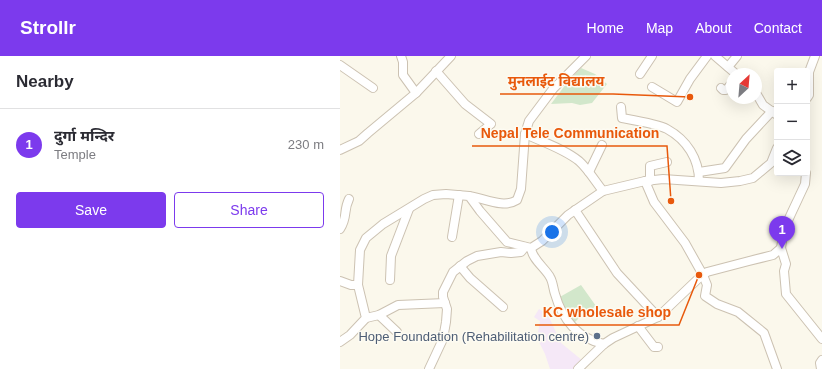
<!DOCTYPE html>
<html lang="en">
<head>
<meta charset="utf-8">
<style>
	body { margin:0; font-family:Helvetica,"Noto Sans Devanagari",sans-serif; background:#f7f7f7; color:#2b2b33 }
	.controls { position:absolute; right:12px; top:12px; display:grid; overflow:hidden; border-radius:4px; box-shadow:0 4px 16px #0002 }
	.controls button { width:36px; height:36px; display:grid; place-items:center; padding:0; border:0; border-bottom:1px solid #e1e1e2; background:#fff; color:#2b2b33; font:20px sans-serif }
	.compass { position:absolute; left:386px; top:12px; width:36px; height:36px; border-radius:50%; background:#fff; box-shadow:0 4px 16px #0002; rotate:26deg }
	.you { position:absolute; left:212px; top:176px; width:14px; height:14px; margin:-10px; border:3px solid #fff; border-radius:50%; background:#1a73e8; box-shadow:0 0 0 6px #1a73e833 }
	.badge { display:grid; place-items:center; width:26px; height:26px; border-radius:50%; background:#7c3aed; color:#fff; font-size:13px; font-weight:700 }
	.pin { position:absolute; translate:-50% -33px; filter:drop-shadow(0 1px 2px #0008) }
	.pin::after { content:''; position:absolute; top:21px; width:14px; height:12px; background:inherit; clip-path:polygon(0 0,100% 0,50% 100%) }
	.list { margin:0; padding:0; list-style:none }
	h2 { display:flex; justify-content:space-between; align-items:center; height:52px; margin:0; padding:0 16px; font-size:17px }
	h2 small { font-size:13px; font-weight:400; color:#7c7c81 }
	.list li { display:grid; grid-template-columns:26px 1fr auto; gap:12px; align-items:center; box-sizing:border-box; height:72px; padding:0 16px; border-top:1px solid #e1e1e2 }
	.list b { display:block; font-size:15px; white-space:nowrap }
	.list p { margin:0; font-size:13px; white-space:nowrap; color:#7c7c81 }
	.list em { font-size:13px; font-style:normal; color:#7c7c81 }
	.actions { display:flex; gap:8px; padding:12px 16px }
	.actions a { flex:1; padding:9px 0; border:1px solid #7c3aed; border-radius:4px; text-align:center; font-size:14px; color:#7c3aed }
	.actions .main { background:#7c3aed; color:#fff }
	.icon { flex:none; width:22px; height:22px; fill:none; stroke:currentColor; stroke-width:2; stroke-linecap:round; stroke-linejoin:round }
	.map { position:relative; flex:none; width:482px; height:313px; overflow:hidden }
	header { display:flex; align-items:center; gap:24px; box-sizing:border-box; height:56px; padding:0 20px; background:#7c3aed; color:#fff }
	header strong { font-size:19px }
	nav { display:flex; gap:22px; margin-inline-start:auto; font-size:14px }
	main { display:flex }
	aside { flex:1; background:#fff }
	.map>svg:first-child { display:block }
	.education { fill:#f5e8f7 }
	.green { fill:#d2e7cb }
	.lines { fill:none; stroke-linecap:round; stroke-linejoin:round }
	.minor-casing { stroke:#ccc2b2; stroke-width:10 }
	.minor { stroke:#fff; stroke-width:8 }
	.service-dot { fill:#5c6f8a; stroke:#fdfbf2; stroke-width:1.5 }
	.labels { text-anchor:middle; stroke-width:3; stroke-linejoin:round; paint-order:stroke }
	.service-label { font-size:13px; fill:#4e5e75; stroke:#fdfbf2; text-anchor:end }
	.leader { fill:none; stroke:#e8590c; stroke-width:1.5 }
	.callout-dot { fill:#e8590c; stroke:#fdfbf2; stroke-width:1.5 }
	.callout-label { font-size:14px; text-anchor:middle; font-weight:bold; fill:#e8590c; stroke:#fdfbf2; stroke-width:3; stroke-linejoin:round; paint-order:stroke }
</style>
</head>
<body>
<header>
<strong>Strollr</strong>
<nav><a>Home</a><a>Map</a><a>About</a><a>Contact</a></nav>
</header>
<main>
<aside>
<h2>Nearby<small></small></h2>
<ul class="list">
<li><span class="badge">1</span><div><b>दुर्गा मन्दिर</b><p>Temple</p></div><em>230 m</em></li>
</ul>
<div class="actions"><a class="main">Save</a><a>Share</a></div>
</aside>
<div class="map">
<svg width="482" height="313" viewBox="0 0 482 313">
	<rect width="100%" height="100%" fill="#fbf8ec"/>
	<polygon class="education" points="199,253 208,259 221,287 243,305 235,313 210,313 205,298 197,282 200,265 194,261"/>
	<g class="green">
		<polygon points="241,12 255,18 267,28 252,47 240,49 232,47 211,48 229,24"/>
		<polygon points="241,229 256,250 241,260 233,268 218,242"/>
	</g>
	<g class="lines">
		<g class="minor-casing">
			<g id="minor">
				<polyline points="61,0 63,6 63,19 76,37"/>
				<polyline points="375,0 396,18"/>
				<polyline points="0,9 33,32"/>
				<polyline points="388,11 397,0"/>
				<polyline points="96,15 125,48 151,68 139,78"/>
				<polyline points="300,18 312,0"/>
				<polyline points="312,31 337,46 350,23 367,0"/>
				<polyline points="381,32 383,34 386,34 392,27"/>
				<polyline points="416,37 423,49 437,59"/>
				<polyline points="467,42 469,39 469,16 475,0"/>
				<path d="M281,51L282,62C293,64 318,68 327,73C347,84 359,103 359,125"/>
				<path d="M185,78C203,86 224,93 239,105C248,113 255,125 263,135"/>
				<polyline points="0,94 19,85 28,77 76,37 111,0"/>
				<polyline points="249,116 262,89"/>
				<polyline points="359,116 385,112 406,83 432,55"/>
				<polyline points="305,125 314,146 345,187 363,219 367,229 365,240 377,248 398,256 424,277 437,313"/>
				<polyline points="310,125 310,110 327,106"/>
				<path d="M129,140C144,142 163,153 177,144L181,133L185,78L189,65L213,33L246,0"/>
				<polyline points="235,154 277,217 318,261"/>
				<path d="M0,173C8,161 3,155 9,143"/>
				<polyline points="112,181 119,139"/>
				<path d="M191,192C192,203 205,212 210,221C213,226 213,232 215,238C222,263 238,283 264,288"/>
				<polyline points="441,192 446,208 444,215 446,238 482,283"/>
				<polyline points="120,210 130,222 163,251"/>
				<polyline points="50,224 51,200 69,153"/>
				<polyline points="0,225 11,229 18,229"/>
				<polyline points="39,259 57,276"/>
				<polyline points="26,262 39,259 58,249 105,247"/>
				<polyline points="298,270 314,291 318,291"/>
				<polyline points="0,286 10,279 26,262 18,229 20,194 26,182 43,168 84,143 93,139 106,138 129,140 140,155 167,186 191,192 202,185 228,159 263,135 305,125 323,123 381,127 400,125 413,122 431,107 437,92"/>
				<polyline points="89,313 103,283 106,266 107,253 103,241 103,236 113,216 127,205 137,200 161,196 171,197 181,196 185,191"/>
				<polyline points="238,313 264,288 273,282 318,261 359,222 367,216 409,205 433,199 441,192 444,173 465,128 466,117"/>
				<polyline points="481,313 480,307 482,304"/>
			</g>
		</g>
		<use href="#minor" class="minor"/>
	</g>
	<circle class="service-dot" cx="257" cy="280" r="4"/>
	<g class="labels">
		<g class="service-label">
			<text x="249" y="285">Hope Foundation (Rehabilitation centre)</text>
		</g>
	</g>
	<path class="leader" d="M350 41L273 38H160M331 145L327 90H132M359 219L339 269H195"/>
	<g class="callout-dot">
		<circle cx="350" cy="41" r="4"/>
		<circle cx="331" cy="145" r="4"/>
		<circle cx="359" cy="219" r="4"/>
	</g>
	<g class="callout-label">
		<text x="216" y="30">मुनलाईट विद्यालय</text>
		<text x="230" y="82">Nepal Tele Communication</text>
		<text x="267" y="261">KC wholesale shop</text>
	</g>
</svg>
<div class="controls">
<button>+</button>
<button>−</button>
<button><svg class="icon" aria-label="layers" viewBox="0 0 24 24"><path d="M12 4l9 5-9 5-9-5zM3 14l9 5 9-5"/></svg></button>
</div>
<svg class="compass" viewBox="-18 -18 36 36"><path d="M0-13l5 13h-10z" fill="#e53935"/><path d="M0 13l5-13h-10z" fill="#7c7c81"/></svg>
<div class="you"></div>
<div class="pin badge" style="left:442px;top:193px">1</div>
</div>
</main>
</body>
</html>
